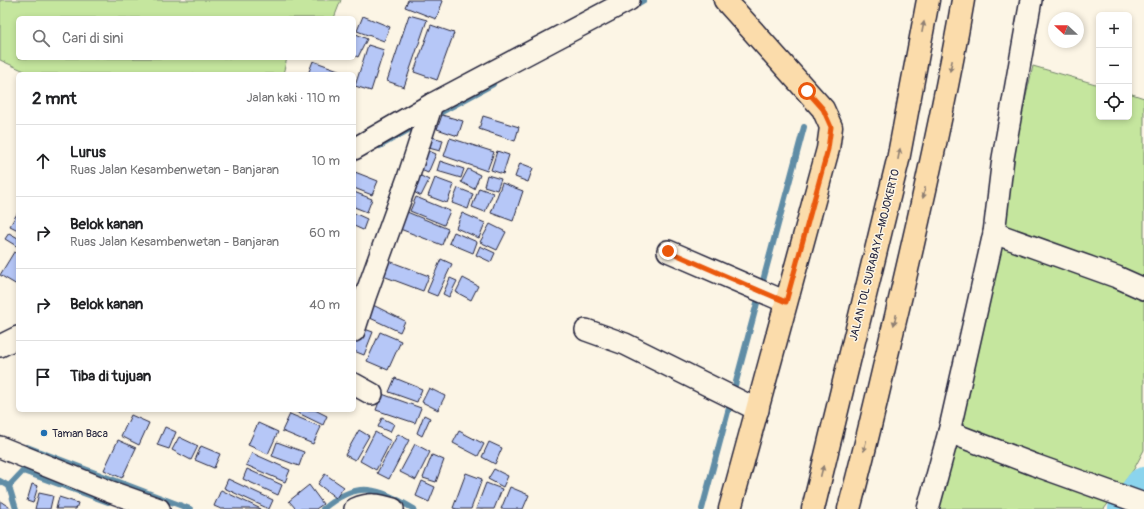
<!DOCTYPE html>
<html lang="id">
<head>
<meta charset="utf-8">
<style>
	body { margin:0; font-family:Pangolin,sans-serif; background:#f6f6f6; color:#202124 }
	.controls { position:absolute; right:12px; top:12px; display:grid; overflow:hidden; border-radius:6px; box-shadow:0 2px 6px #0003 }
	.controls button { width:36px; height:36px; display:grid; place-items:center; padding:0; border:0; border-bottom:1px solid #e0e0e0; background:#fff; color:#202124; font:20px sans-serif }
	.compass { position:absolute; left:1048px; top:12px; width:36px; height:36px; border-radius:50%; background:#fff; box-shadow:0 2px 6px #0003; rotate:292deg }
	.stop { position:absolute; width:12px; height:12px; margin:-9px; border:3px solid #ea580c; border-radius:50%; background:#fff }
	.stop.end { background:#ea580c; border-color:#fff; box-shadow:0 1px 4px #0008 }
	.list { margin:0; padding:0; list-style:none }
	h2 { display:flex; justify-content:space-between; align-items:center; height:52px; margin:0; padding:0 16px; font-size:17px }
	h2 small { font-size:13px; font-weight:400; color:#757577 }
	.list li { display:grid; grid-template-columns:26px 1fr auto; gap:12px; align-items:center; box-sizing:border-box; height:72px; padding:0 16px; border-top:1px solid #e0e0e0 }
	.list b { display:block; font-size:15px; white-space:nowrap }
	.list p { margin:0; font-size:13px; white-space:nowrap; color:#757577 }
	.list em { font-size:13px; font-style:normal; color:#757577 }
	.icon { flex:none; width:22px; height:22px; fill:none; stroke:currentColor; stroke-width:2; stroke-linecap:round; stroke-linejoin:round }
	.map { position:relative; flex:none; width:1144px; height:509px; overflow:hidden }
	.search { position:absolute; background:#fff; box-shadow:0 2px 6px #0003; left:16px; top:16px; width:340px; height:44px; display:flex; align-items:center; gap:10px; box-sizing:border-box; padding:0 14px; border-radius:6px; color:#757577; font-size:15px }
	.panel { position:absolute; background:#fff; box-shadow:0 2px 6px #0003; left:16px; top:72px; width:340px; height:340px; border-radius:6px }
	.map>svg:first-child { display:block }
	.green { fill:#c5e69e; stroke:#74846c }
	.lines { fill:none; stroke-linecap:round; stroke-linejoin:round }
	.stream { stroke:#618da6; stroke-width:6 }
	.river { stroke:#8bd4ed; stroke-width:38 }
	.building { fill:#b6c7f7; stroke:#22223b }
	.minor-casing { stroke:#22223b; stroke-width:24 }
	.major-casing { stroke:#22223b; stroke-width:25 }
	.highway-casing { stroke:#22223b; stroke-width:25 }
	.minor { stroke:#fcf5e5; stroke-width:21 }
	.major { stroke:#fbdcab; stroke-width:22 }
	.highway { stroke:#fbdcab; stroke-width:22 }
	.oneway { fill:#8e7f73 }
	.route { stroke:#ea580c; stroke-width:5 }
	.poi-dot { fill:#1f6fb2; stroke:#fcf5e5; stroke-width:1.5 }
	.labels { text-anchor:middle; stroke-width:3; stroke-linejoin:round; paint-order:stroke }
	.street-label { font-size:11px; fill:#22223b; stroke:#fcf5e5 }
	.poi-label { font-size:11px; fill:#22223b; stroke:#fcf5e5; text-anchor:start }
</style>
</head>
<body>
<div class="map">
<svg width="1144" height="509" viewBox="0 0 1144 509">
	<rect width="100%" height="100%" fill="#fcf5e5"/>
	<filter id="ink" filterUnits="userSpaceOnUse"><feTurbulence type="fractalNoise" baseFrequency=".025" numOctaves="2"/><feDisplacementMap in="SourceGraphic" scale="8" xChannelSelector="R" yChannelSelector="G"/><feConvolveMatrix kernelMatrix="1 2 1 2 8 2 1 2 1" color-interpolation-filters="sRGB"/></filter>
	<g filter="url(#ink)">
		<g class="green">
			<polygon points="0,0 341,0 334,18 18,18 18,58 287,58 283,74 31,74 0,60"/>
			<polygon points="1033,66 1099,85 1099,117 1129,117 1129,93 1144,98 1144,450 1134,469 1104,509 931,509"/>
		</g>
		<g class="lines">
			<g class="stream">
				<polyline points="632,7 644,0"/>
				<polyline points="434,116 493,84"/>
				<polyline points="380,146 419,124"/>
				<polyline points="27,447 190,509"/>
				<polyline points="0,481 9,486 16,509"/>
				<polyline points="9,486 23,471 108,502"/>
				<path d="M323,509C358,479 378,488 414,509"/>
				<polyline points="702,509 804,127"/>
			</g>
			<polyline class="river" points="1127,509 1144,486"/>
		</g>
		<g class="building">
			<polygon points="408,0 441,0 443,1 436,19 405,7"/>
			<polygon points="409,15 427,20 404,87 387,81"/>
			<polygon points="363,16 390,27 384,41 357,31"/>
			<polygon points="431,25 454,33 437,80 414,72"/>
			<polygon points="354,33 367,39 358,57 354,55"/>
			<polygon points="368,45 384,50 371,91 355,86"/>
			<polygon points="313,61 347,73 347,74 308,74"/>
			<polygon points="442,115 463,121 458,136 437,129"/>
			<polygon points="483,116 519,127 515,141 479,129"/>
			<polygon points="428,136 443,140 440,151 425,147"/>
			<polygon points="450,138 494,152 487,171 444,156"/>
			<polygon points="427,150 436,154 428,173 419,169"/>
			<polygon points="497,151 509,155 503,174 491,170"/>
			<polygon points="440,161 464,169 461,178 437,171"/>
			<polygon points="520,163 533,168 528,182 515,177"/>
			<polygon points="468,169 480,175 474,189 461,182"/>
			<polygon points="355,172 378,181 372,195 354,188"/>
			<polygon points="419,175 429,180 421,196 412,191"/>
			<polygon points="487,175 501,179 497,190 484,186"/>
			<polygon points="435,178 454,185 447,203 428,196"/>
			<polygon points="502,183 523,191 513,221 491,213"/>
			<polygon points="458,188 473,194 468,209 452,203"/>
			<polygon points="479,188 493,193 485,212 472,207"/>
			<polygon points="354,192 372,199 367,212 354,207"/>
			<polygon points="416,197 450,211 444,225 410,211"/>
			<polygon points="18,212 18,230 10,226"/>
			<polygon points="407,212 448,229 442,245 400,229"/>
			<polygon points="354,213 367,219 363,230 354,226"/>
			<polygon points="462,213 485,223 479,238 456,228"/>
			<polygon points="490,224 506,232 497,250 480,242"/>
			<polygon points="454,232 477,242 473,253 449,243"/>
			<polygon points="9,233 18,238 18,247 5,239"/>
			<polygon points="480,246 495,253 491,262 476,255"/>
			<polygon points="14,252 18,254 18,283 17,285 0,275"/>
			<polygon points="441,259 452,264 437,296 427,292"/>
			<polygon points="389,261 429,276 423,291 383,276"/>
			<polygon points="450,278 457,281 449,297 443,294"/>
			<polygon points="463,278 478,286 471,300 456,292"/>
			<polygon points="373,305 405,321 400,332 368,317"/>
			<polygon points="359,327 373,332 364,355 354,351 354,341"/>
			<polygon points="380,332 401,341 388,370 367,361"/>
			<polygon points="395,378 422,389 417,402 389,392"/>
			<polygon points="429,388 445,396 438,410 422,402"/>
			<polygon points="382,394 421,408 415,423 376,410"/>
			<polygon points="292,410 315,410 327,416 323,425"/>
			<polygon points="290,414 321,427 313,444 282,431"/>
			<polygon points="131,415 149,423 139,445 121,436"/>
			<polygon points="424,415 430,418 422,436 417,433"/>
			<polygon points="382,418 394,424 390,432 378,427"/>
			<polygon points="258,423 278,432 268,454 248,445"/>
			<polygon points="165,427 176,432 169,449 157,445"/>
			<polygon points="359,430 369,436 355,460 345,455"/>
			<polygon points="459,431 484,444 478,456 453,443"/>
			<polygon points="375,432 391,441 376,470 360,461"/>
			<polygon points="398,434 409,440 389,479 377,473"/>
			<polygon points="179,437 198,446 191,460 172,450"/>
			<polygon points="118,440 136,448 122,478 104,470"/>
			<polygon points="277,442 304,452 299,466 272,456"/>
			<polygon points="489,442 502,448 495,464 482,457"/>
			<polygon points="415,444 430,452 416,480 400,472"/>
			<polygon points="201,446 220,454 214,468 195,460"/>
			<polygon points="252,453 290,470 285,482 246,465"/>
			<polygon points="432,455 444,460 436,482 423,478"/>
			<polygon points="247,469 282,485 278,495 243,479"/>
			<polygon points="494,469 508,476 503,487 488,479"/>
			<polygon points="466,473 482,479 471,509 457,509 453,508"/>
			<polygon points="325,474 344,487 336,498 318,484"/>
			<polygon points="228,479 273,500 269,509 224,488"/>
			<polygon points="422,481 435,487 429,502 416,496"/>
			<polygon points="486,483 502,489 494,509 476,509"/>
			<polygon points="32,484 38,486 33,503 27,501"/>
			<polygon points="309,485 323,504 316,509 296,509 289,501"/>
			<polygon points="510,487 529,495 523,509 501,509"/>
			<polygon points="221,490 261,509 221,509 214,506"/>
			<polygon points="39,493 53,496 50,509 35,509"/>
			<polygon points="59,497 78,503 76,509 56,509"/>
			<polygon points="0,501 12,509 0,509"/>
		</g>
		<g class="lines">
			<g class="minor-casing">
				<g id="minor">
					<polyline points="354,149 432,104 629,0"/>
					<polyline points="994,233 1117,277 1144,289"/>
					<polyline points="668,251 786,302"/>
					<polyline points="586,330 625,344 758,410"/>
					<polyline points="354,331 365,297 408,178 432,104"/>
					<polyline points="0,346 18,337"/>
					<polyline points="354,384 372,394"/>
					<polyline points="949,432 1035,465 1144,504"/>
					<polyline points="0,447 111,492 159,509"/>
					<path d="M355,509C369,503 378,504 393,509"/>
					<polyline points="928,509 949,432 994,233 1003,158 1031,0"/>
				</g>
			</g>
			<g class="major-casing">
				<polyline id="major" points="725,0 823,109 831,127 828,149 730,509"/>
			</g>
			<g class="highway-casing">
				<g id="highway">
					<polyline points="813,509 898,160 928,0"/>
					<path d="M849,509C865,450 879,389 893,329C919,220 944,111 963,0"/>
				</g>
			</g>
			<use href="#minor" class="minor"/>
			<use href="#major" class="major"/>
			<use href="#highway" class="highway"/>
		</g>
		<defs><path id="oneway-solid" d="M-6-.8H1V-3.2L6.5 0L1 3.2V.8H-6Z"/></defs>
		<g class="oneway">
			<use href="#oneway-solid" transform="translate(923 27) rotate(-79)"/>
			<use href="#oneway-solid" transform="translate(951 66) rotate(102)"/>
			<use href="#oneway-solid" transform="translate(899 154) rotate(-79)"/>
			<use href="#oneway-solid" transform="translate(924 193) rotate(102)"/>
			<use href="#oneway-solid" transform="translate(895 320) rotate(103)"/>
			<use href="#oneway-solid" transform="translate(865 446) rotate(103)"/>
			<use href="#oneway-solid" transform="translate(822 471) rotate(-76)"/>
		</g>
	</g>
	<g class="lines" filter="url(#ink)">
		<polyline class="route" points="668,251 786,302 828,149 831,127 823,109 807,91"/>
	</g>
	<circle class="poi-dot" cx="44" cy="433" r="4"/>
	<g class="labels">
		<g class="street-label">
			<text transform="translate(874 255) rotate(-76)" y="4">JALAN TOL SURABAYA–MOJOKERTO</text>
		</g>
		<g class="poi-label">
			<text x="52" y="437">Taman Baca</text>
		</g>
	</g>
</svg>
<div class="controls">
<button>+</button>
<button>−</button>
<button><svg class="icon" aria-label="locate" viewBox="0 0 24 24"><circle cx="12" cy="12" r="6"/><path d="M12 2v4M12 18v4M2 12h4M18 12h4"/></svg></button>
</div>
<svg class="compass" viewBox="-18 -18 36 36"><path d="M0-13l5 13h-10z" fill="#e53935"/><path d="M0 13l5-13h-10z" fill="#757577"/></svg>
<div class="stop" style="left:807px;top:91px"></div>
<div class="stop end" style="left:668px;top:251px"></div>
<div class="search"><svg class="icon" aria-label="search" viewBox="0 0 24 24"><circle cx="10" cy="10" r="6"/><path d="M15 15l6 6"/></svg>Cari di sini</div>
<section class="panel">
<h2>2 mnt<small>Jalan kaki · 110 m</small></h2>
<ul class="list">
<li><svg class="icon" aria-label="ahead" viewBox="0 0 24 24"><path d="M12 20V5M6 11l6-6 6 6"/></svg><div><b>Lurus</b><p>Ruas Jalan Kesambenwetan - Banjaran</p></div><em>10 m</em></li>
<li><svg class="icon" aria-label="right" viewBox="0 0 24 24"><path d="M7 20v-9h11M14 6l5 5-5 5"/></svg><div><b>Belok kanan</b><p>Ruas Jalan Kesambenwetan - Banjaran</p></div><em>60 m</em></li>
<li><svg class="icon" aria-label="right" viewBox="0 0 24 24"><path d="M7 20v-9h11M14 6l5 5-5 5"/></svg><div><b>Belok kanan</b></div><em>40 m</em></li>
<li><svg class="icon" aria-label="arrive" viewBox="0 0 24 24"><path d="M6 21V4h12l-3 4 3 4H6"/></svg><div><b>Tiba di tujuan</b></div></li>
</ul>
</section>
</div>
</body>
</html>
